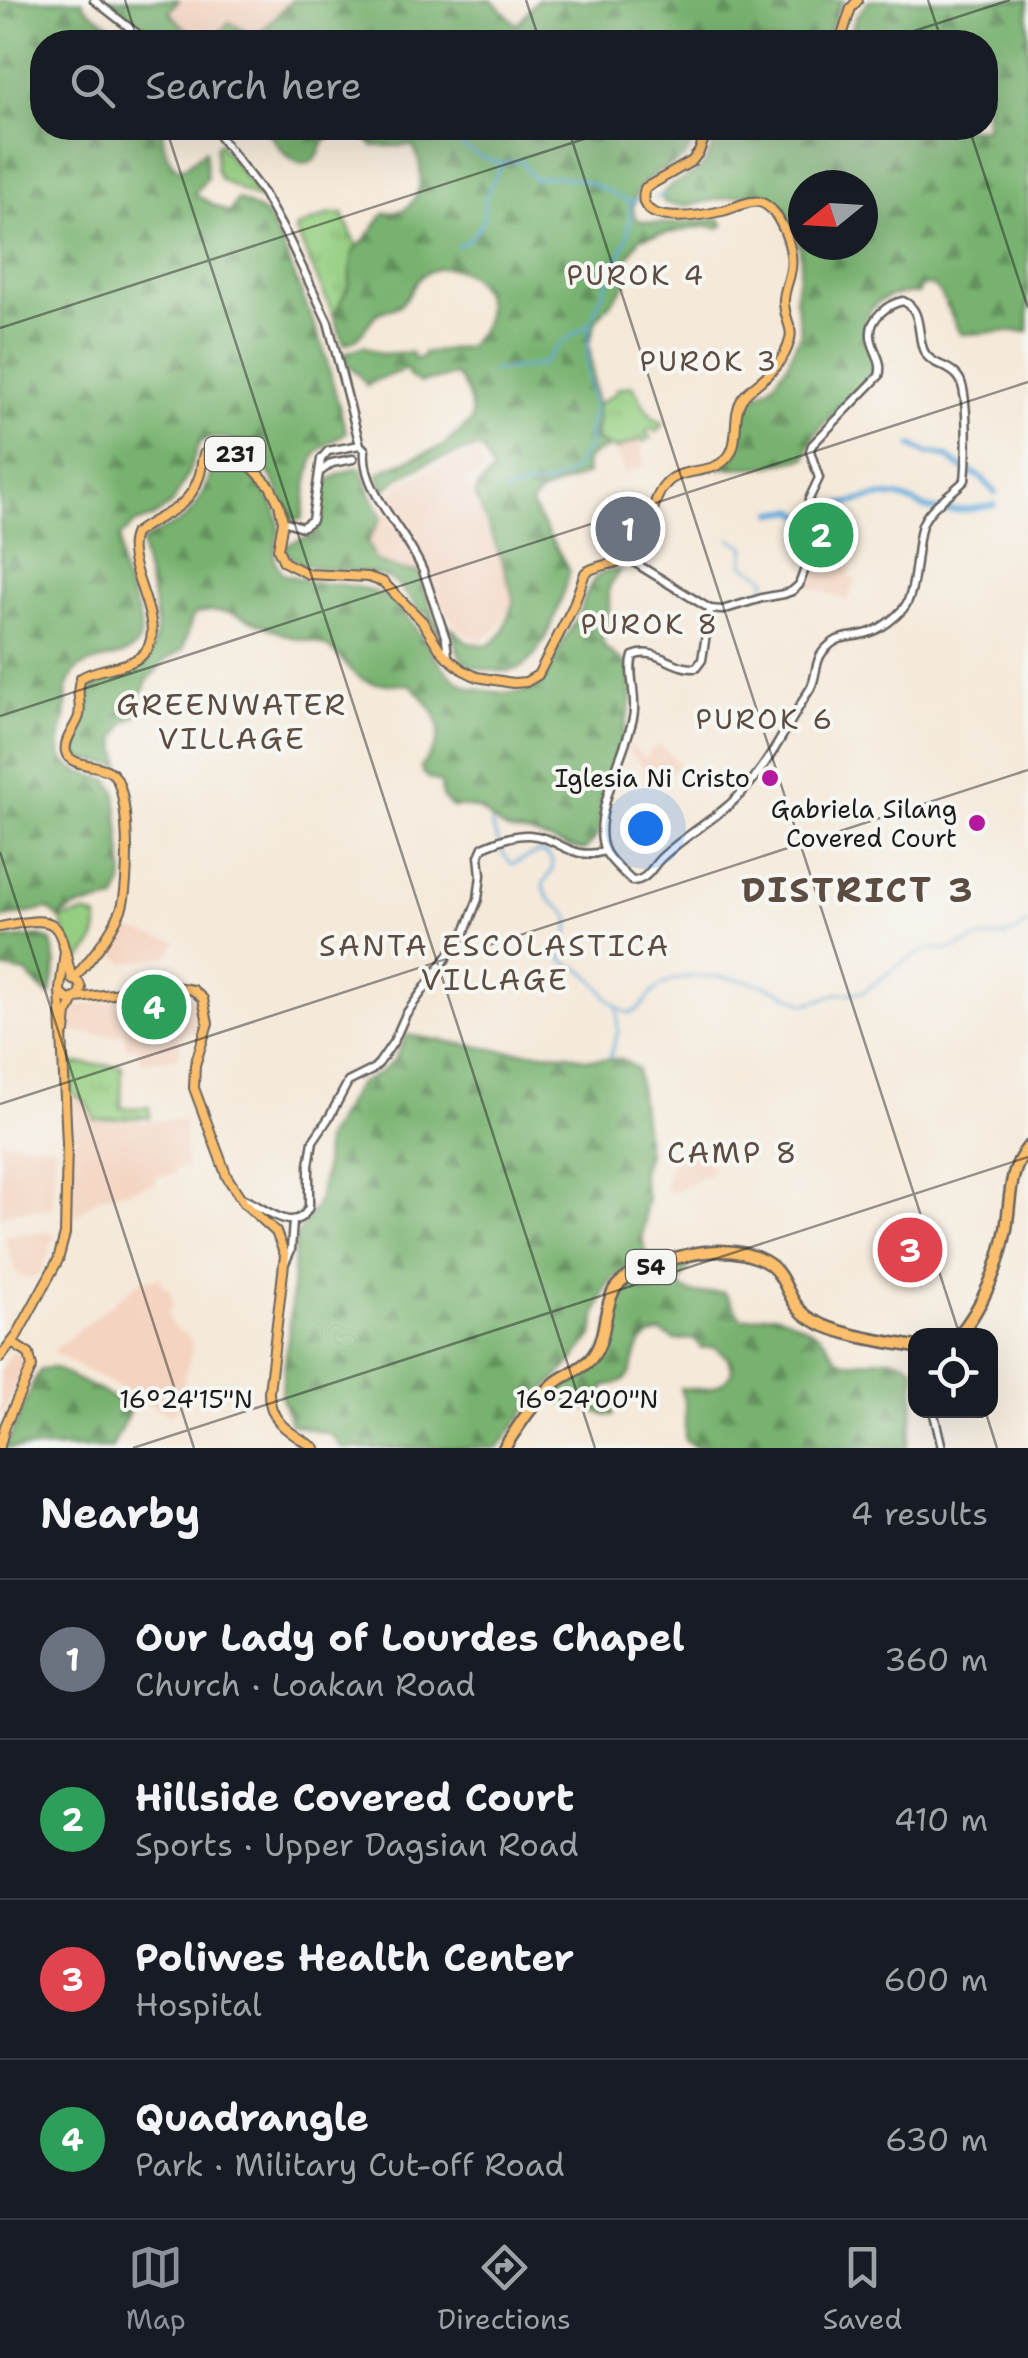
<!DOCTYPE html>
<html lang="en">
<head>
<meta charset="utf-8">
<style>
	body { margin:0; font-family:"Shantell Sans",sans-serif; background:#242831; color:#f1f3f6 }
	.controls { position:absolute; right:30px; bottom:30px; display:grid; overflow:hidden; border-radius:20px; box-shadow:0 10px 40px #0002 }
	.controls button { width:90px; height:90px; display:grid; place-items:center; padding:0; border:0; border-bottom:2px solid #363941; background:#171b24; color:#f1f3f6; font:50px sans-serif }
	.compass { position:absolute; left:788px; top:170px; width:90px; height:90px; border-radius:50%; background:#171b24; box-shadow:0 10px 40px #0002; rotate:252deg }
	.you { position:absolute; left:645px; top:828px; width:35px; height:35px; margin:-25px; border:8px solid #fff; border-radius:50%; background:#1a73e8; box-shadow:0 0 0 15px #1a73e833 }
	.badge { display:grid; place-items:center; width:65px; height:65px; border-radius:50%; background:#8c9099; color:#fff; font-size:32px; font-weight:700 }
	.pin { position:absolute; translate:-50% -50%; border:5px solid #fff; box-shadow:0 2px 10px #0006 }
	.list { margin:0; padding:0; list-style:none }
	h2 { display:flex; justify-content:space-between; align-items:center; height:130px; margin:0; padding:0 40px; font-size:42px }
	h2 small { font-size:32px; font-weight:400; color:#9ea1a6 }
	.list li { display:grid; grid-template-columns:65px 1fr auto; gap:30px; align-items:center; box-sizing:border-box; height:160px; padding:0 40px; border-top:2px solid #363941 }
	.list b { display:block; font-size:38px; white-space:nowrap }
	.list p { margin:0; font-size:32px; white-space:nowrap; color:#9ea1a6 }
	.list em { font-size:32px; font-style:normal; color:#9ea1a6 }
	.icon { flex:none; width:55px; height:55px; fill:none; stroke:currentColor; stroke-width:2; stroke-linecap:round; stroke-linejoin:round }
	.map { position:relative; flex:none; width:1028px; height:1448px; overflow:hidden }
	.search { position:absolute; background:#171b24; box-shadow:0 10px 40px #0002; left:30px; right:30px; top:30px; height:110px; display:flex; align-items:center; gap:25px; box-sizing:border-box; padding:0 35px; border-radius:40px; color:#9ea1a6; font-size:38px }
	.sheet { height:770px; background:#171b24 }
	nav { display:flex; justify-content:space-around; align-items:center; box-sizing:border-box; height:140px; border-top:2px solid #363941; background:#171b24; font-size:28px; color:#9ea1a6 }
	nav a { display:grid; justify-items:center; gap:5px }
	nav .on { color:#8c9099 }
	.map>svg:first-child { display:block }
	.built { fill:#f4d3c0 }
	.grass { fill:url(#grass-tufts); stroke:#59764f; stroke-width:2.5 }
	.forest { fill:url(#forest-firs); stroke:#4a6746; stroke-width:2.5; fill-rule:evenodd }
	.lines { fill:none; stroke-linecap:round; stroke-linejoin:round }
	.stream { stroke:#63abda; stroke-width:2.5 }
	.canal { stroke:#63abda; stroke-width:6 }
	.minor-casing { stroke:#68645e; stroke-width:11 }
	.major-casing { stroke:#68645e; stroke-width:12 }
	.highway-casing { stroke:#68645e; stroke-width:15 }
	.minor { stroke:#fff; stroke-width:6 }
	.major { stroke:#fabe6d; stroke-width:8 }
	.highway { stroke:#fabe6d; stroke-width:10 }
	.ticks { fill:none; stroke:#1c1c1c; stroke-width:2.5; stroke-opacity:0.45 }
	.poi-dot { fill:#b5179e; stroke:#f6f6f2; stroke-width:4 }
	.labels { text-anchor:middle; stroke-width:8; stroke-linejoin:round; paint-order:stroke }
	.shield { fill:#f6f6f2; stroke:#5d5d5c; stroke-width:2.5 }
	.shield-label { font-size:22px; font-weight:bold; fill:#1c1c1c }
	.poi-label { font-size:25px; fill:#1c1c1c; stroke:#f6f6f2; text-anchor:end }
	.neighbourhood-label { font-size:28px; letter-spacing:2.5px; fill:#5d4c41; stroke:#f6f6f2 }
	.quarter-label { font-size:30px; letter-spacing:2.5px; fill:#5d4c41; stroke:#f6f6f2 }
	.district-label { font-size:35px; font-weight:bold; letter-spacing:2.5px; fill:#5d4c41; stroke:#f6f6f2 }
	.ticks-label { font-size:25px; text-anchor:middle; fill:#1c1c1c; stroke:#f6f6f2; stroke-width:8; stroke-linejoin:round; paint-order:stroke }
</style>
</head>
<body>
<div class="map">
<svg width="1028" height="1448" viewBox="0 0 1028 1448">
	<defs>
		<pattern id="grass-tufts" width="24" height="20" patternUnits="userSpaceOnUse" patternTransform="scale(2.5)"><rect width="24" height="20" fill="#96cf82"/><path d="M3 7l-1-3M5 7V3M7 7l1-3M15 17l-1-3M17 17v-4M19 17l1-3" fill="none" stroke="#81b170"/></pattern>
		<pattern id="forest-firs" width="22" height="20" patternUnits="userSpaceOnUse" patternTransform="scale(2.5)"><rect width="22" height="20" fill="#78b270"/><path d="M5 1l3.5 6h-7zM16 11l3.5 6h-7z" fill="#62905b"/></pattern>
	</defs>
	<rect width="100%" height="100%" fill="#f6f6f2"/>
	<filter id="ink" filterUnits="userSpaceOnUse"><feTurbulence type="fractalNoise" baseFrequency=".01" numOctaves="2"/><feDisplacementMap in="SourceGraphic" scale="20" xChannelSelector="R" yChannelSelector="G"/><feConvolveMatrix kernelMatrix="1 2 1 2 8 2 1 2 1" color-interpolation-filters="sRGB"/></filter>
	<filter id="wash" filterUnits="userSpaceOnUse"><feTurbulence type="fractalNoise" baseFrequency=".0048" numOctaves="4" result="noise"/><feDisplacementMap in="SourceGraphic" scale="40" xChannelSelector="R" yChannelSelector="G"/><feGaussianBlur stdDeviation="2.25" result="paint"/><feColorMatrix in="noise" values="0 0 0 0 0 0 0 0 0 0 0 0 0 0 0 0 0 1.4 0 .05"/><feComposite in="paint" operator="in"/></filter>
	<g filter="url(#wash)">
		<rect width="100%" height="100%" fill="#f5e9d9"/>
		<g class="built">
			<polygon points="179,0 292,0 256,37 229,22 211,42 199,42 169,11"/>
			<polygon points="641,439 644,467 625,475 615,450"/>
			<polygon points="478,452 485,470 464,481 502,565 513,599 497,630 482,640 467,635 444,612 430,573 400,570 376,561 367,542 382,517 395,509 389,496 402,483 450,461"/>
			<polygon points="825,549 842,556 851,567 849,577 856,579 848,601 806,585"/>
			<polygon points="659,743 679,764 655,786 642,772 645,768 628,751 629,745 644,758"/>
			<polygon points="120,927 168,940 177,942 167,957 126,963 107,950 115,940"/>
			<polygon points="165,991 196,997 202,1011 200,1033 182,1031 179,1042 180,1057 140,1062 138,1048 126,1047 122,1016 140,1012 137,996"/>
			<polygon points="118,1000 122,1035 68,1033 67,1025 76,1006"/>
			<polygon points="71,1094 91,1109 95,1122 183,1120 187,1168 175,1169 175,1174 155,1176 157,1183 100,1197 75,1217 73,1197"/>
			<polygon points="0,1141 55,1145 53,1208 13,1212 0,1217"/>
			<polygon points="691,1149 715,1169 671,1194 667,1190 665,1182 669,1165 674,1159 680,1155 688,1153"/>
			<polygon points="49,1232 55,1236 41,1273 30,1280 20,1276 15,1269 5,1239 8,1235"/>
			<polygon points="161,1277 162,1286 170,1289 173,1305 168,1310 171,1325 190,1338 192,1347 184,1382 187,1392 182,1405 170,1415 52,1352 140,1281"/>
			<polygon points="13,1352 23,1357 25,1367 0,1421 0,1370"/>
		</g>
		<g class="grass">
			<polygon points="219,143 260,198 258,199 220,179 216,170 216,145"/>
			<polygon points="330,214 343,214 357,247 353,252 349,285 334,316 295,229"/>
			<path d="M633,385C641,400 648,417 664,424L656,432L651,428L646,432L651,438L643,442L641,439L615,450L614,447L609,448L596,440C595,427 598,416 597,404L615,394L616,389Z"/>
			<path d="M86,913L97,918C102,934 89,955 75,963C67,950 68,933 60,919Z"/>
			<path d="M70,1063L122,1066L121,1108L149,1107L150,1117L95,1120C91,1105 84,1100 71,1093Z"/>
		</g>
		<g class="forest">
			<path d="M0,0H82L86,8L134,42H42V128H162C163,144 165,156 177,168L186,166L205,150L207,178L194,194L229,213L238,199L266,215L282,245L323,347L346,432C337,440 326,444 318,452C308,463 306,502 302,519L291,520C278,483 248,422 200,442L187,476L172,504L154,517L136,523L120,537C120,547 120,558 121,567C126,590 146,618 139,641C133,660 93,657 78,669C73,674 69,681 67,689C65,699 67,709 65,719C63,731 56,746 62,757C69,772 95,776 109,780L116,792L124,880L116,900L74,908L59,918L48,909L0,919Z"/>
			<polygon points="104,0 179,0 169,12 199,42 156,42"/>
			<path d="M292,0H492L517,25L537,0H844C835,14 832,28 824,42H211L229,22L256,37Z"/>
			<path d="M869,0H1028V332C1005,330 983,334 960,334L942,296L932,285L922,286L918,294C887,292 861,302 865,339C867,351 874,359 875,371C855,401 813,420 806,458L761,467L720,468L735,457L744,431V411L750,400L771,386L786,366L801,332L795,299L801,263L800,250L792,225L773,198L763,194L741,195L684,206L665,203L661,196C671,180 690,180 702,167C717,151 708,137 733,129L986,128V42H847L856,17ZM803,185H863V245H803Z"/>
			<path d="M266,128H698C693,136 691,150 684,157C677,165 665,168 656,173C640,183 626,203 637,220C666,228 691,221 720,219L724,225L719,228L707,226L640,238L626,261V284L596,320L589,344L598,418L595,430L596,439L609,448L595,453L585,462L587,474L540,493L531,505L569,570C564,595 544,656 520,668C510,673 499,671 488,670C457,666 459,654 451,627L468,643L488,645L498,639L504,630L514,599L501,558L475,495L479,486L493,472L483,450L477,448L429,462L401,477L383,491L378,474L390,467L442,447L471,422C473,403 468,390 456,375L420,383L409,376L407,369L376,380L367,386C360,373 346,366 342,354L364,346L381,354L411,352L414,359L423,357V353L467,347C474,339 482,331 485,321C494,293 466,261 437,269C409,276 415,295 399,305C393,310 384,309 377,314C363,326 365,339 344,344L334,316L349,285L353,252L367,237L384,213C392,212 401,213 408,207C425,191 423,164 413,146H373C360,130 342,125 325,141C320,147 321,156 313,161C294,173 274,141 266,128Z"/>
			<path d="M224,457C247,467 278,499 279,526C279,536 273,550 275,559C276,565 280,569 283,574C293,577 303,580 313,582C335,585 359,584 380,594C420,614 430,671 469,687C480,691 495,692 507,693C536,694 547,680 556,655C562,642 572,629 578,615C589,592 588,569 620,570L609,587V611L602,639L605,648L626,663L630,670L632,700L619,749L610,770L601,801L600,827L597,836L585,850C566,848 549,839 531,834C523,832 515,833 508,830C481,819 492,804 452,807L442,797L441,783C432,779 422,777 421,766C451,734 440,713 411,685C396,682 379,687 364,680C349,673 343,657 329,648C318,640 304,641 291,637C261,627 226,601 193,615L183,649L165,661L147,681L140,698L136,717L125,723L116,739L121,766L89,760L77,756L75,749C79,736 86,725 88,710C90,698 86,688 97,680C110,671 131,671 145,665C171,619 144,590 142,543C152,533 165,530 178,523C200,510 207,483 216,461Z"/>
			<path d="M358,467L362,469L370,493L382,517L367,542L376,561L400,570L418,572L439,631L437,632L427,617L429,614L426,611L422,613C412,602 401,585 388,578C363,565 292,578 285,547C295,539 306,539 317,532C328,488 307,485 358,467Z"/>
			<polygon points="41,936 51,941 56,964 51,995 45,993 26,973 0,968 0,940"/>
			<polygon points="407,1035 505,1051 569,1054 585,1059 622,1059 637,1069 647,1153 641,1171 647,1199 644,1208 645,1220 642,1238 647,1256 617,1275 607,1285 597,1312 593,1335 572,1362 527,1409 498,1448 342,1448 330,1434 291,1424 281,1395 290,1320 295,1239 317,1205 324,1173 325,1139 358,1084 378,1074 393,1061"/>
			<path d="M686,1264L689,1268L684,1274L679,1285C690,1298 707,1292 723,1292C732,1300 734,1309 741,1318C753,1320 761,1314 772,1314C782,1314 812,1330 821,1336C832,1345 831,1361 848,1362C874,1364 893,1348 915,1369C915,1396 913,1421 907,1448H697L685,1440V1404L680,1388C703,1389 718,1393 732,1372L728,1358L715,1347L701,1348L694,1339L675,1340L661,1332C623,1342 643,1372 620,1382C615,1385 609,1384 604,1386C602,1398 601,1403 613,1408V1415C597,1414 583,1405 568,1403C562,1402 555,1402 549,1401L605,1353C613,1309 611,1296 655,1276C665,1271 675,1266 686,1264Z"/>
			<polygon points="49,1368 55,1368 131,1407 112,1448 5,1448 37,1375 41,1370"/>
		</g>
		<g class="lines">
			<g class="stream">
				<path d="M417,128L435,139L456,143L479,156L502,164L520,160L534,179C562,172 586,180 611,193C623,199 627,204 641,200"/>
				<polyline points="655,198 664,195"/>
				<polyline points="456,247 469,240 483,222 485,197 501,165"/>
				<polyline points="490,371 541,365 559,345 587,325"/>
				<polyline points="504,494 518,488 549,484 563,477 577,467 581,457 590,445 589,433 594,408 587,372 589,325 628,236 631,202"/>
				<polyline points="731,539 745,546 743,564 766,578 763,594"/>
				<path d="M491,824L504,855L512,864L539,852L547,855L552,860V871L543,884C548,907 562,904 569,917C573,925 562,949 562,960C572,966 583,968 591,977C606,993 607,1002 627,1013C645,1011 648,992 662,985C688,970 736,977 763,985C778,989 792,998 807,1004L837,994L863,992L905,961L927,950L953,949L977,939L1005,936L1016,932L1028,923"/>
				<polyline points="610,1057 618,1032 617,1010"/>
			</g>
			<g class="canal">
				<polyline points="912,446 929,454 932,453 948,457 957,465 982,478 995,493"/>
				<polyline points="774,513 795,510 803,516 809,516"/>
				<path d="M814,515L821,512L826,505C848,507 867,496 888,496C903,496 912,502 924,507C942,514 975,509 994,505"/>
			</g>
		</g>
	</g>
	<g filter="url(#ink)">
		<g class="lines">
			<g class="minor-casing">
				<g id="minor">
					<polyline points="94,0 148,42"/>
					<path d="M213,128L263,193L290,242L328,322L360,445L365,450C361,492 407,532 422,569"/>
					<path d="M903,301C922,309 917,332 923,349C929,366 950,364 959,378C969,393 967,460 965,480C951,495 930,505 922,525C915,547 917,593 903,609C895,618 882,628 871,632C850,640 839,632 822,653C814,664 817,678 810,689C789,722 772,759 746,788C722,816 687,833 661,858C651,868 647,881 632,881C624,873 612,863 606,853C588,821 626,752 633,718C638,697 627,675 633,656C656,646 673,670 696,668L702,660L710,609L722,610L762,598L784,594L792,591L799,585L815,541L809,512V499L819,478L810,451L812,445L879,376C884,360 872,351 871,336C869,318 888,304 903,301Z"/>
					<polyline points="321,471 332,463 353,459"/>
					<polyline points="283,521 302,527 312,520 321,459 328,451 360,445"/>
					<polyline points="627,558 710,609"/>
					<polyline points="423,571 446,639 448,656"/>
					<path d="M241,1198C262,1205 295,1238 309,1207V1165L313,1141L330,1116L348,1082L372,1070L379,1063L394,1041L406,1014L465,932L478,899L481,875L479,856L483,847C497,841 514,834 529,835C559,837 571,862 605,851"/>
					<polyline points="285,1263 291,1250 293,1221"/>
					<polyline points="933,1410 942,1448"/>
				</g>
			</g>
			<g class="major-casing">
				<g id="major">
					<polyline points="840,42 851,8 858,0"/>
					<path d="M0,927C64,913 57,922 72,979"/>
					<path d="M73,980C91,958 110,936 121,910C130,888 130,789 113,774C102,763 70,768 66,752C63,740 76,727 79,716C82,703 75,692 81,678C98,667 125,669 141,656C174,629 120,567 134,534C158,514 187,513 199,477C202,470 201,462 204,454L217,448L228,450L252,467L270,486L279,504L283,521L278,549L284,562L308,574L368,577L383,582L422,621L439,648L448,658L463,670L477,677L513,683L526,682L538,675L573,607L585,573C599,562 618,567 633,553C654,535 648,504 665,485C680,466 711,476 727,458C741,442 731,417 742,399C752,384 772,377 784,355C798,327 786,328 784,304C783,293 788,284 790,274C794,259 790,244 784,230C779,219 772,205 759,202C747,200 733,209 722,211C700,216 632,228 645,188L692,161L699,152L708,128"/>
					<polyline points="60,992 68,1000 78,997 81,988 79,983 73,979"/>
					<path d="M77,998L175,987L193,990L203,999L208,1023L195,1065L194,1088L227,1177L244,1203L276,1232L285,1255L269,1392C269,1423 291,1433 315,1448"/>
					<polyline points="65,1032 67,1014 74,1000"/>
					<polyline points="0,1358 16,1337 58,1260 65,1234 67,1144 60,989 65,951"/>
					<polyline points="0,1446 5,1426 32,1367 29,1354 12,1343"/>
				</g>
			</g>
			<g class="highway-casing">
				<g id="highway">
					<path d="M958,1336C983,1307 999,1266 1006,1229C1011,1200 1008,1171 1028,1147"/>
					<path d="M504,1448C519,1425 535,1400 556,1382C568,1373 585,1368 593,1356C607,1337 603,1310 614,1290C628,1267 694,1251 720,1251C735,1251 751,1254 764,1261C785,1272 786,1295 800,1310C822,1334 884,1341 916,1347"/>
				</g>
			</g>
			<use href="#minor" class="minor"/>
			<use href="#major" class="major"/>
			<use href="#highway" class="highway"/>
		</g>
	</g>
	<path class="ticks" d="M125,0L138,42M526,0L540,42M928,0L942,42M880,42L1010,0M166,128L595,1448M568,128L960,1336M969,128L1028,308M0,328L618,128M0,716L1028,382M0,852L194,1448M0,1104L1028,770M985,1410L997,1448M133,1448L1028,1157"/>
	<g class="poi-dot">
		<circle cx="770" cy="778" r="10"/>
		<circle cx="977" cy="823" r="10"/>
	</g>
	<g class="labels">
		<g class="shield">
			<rect x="205" y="437" width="60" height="34" rx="8"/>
			<rect x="626" y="1250" width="50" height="34" rx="8"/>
		</g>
		<g class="shield-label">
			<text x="235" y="462">231</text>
			<text x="651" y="1275">54</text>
		</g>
		<g class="poi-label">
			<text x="750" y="787">Iglesia Ni Cristo</text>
			<text x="957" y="818">Gabriela Silang<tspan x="957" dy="29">Covered Court</tspan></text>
		</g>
		<g class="neighbourhood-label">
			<text x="636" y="285">PUROK 4</text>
			<text x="709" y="371">PUROK 3</text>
			<text x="650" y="634">PUROK 8</text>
			<text x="765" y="729">PUROK 6</text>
		</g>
		<g class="quarter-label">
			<text x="232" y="715">GREENWATER<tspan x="232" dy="34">VILLAGE</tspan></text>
			<text x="495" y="956">SANTA ESCOLASTICA<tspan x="495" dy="34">VILLAGE</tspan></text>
			<text x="733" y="1163">CAMP 8</text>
		</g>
		<g class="district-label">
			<text x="858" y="902">DISTRICT 3</text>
		</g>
	</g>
	<g class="ticks-label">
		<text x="186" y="1408">16°24'15"N</text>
		<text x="587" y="1408">16°24'00"N</text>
	</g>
</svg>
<div class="controls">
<button><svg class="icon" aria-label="locate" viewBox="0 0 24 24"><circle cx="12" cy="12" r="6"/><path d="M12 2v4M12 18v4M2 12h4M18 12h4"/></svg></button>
</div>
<svg class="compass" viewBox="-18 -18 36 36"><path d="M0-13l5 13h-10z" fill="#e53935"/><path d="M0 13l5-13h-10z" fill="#9ea1a6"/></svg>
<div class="you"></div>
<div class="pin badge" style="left:628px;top:529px;background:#6b7280">1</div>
<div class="pin badge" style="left:821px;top:535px;background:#2e9e5b">2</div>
<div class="pin badge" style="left:910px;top:1250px;background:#e0444e">3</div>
<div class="pin badge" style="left:154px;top:1007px;background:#2e9e5b">4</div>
<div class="search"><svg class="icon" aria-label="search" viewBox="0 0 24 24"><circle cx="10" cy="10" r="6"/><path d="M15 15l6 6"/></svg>Search here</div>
</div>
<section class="sheet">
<h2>Nearby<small>4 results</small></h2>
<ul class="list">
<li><span class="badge" style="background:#6b7280">1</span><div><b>Our Lady of Lourdes Chapel</b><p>Church · Loakan Road</p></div><em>360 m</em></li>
<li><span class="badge" style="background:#2e9e5b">2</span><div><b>Hillside Covered Court</b><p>Sports · Upper Dagsian Road</p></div><em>410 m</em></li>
<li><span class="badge" style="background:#e0444e">3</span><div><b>Poliwes Health Center</b><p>Hospital</p></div><em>600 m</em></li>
<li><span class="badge" style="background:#2e9e5b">4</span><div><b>Quadrangle</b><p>Park · Military Cut-off Road</p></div><em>630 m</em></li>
</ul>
</section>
<nav>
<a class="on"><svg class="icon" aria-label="map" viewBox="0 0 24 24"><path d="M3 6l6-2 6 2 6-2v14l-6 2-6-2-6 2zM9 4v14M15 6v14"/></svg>Map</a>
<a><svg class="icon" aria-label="directions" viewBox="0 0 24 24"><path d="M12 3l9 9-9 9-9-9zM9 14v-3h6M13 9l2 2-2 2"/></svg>Directions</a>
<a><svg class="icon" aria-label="saved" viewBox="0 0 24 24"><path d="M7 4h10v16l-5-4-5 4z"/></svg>Saved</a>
</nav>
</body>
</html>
